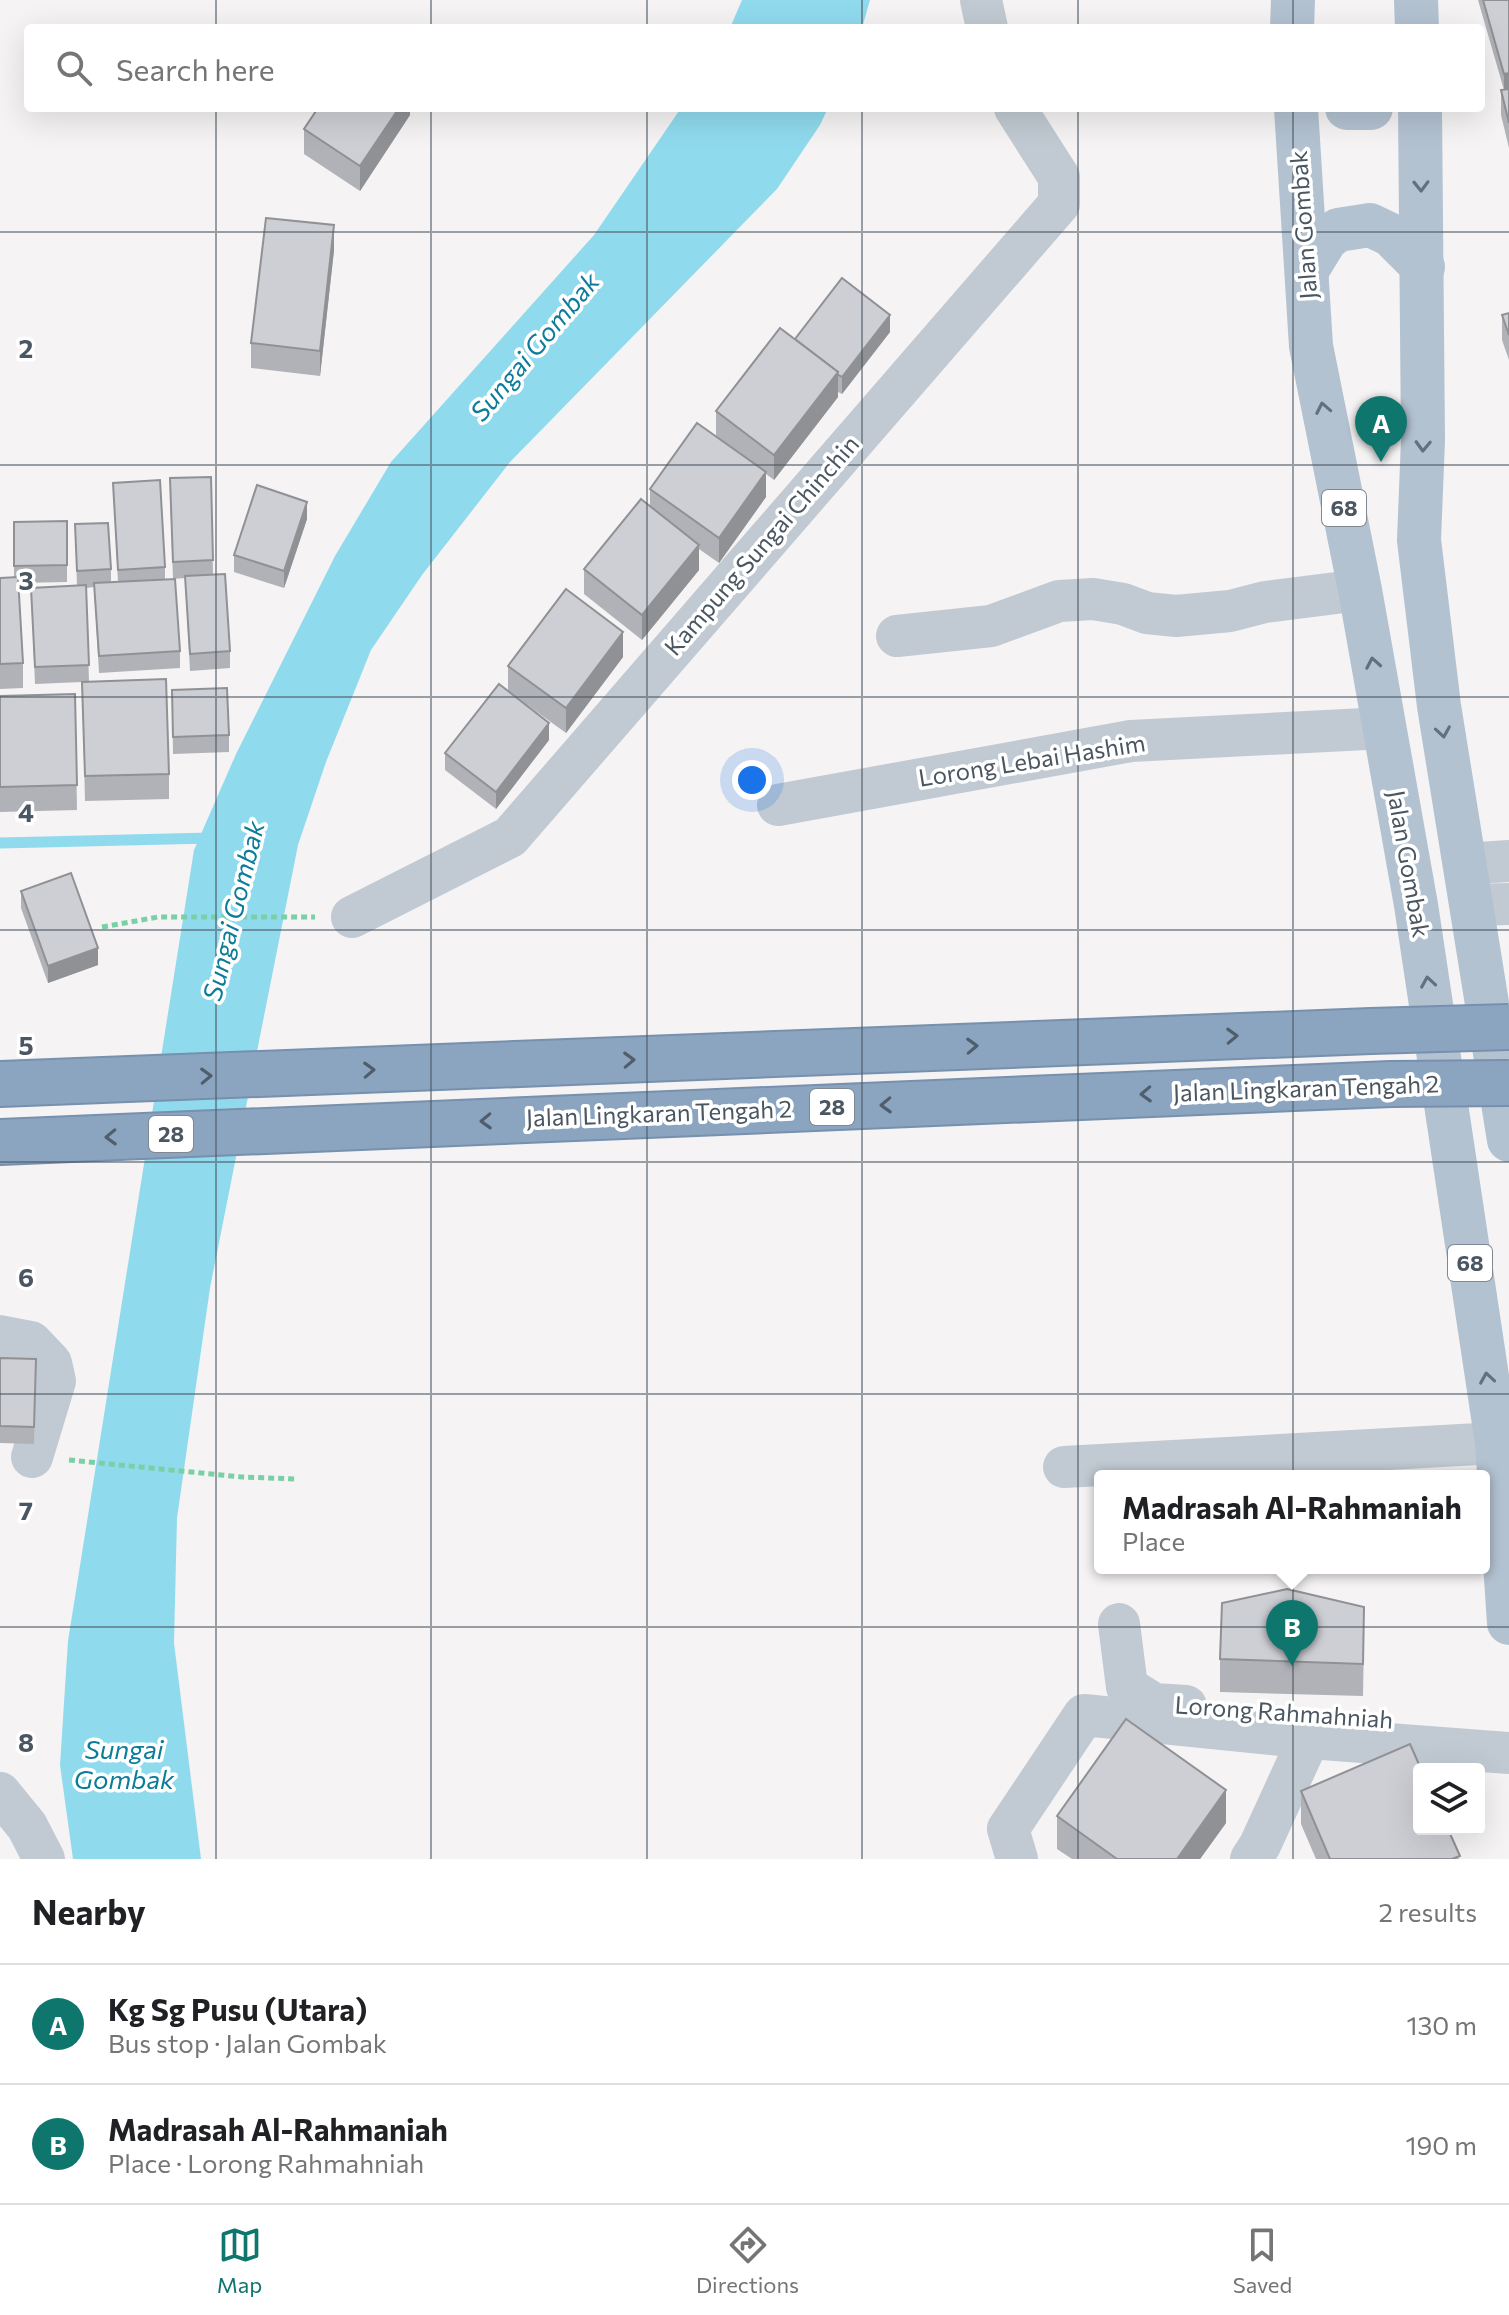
<!DOCTYPE html>
<html lang="en">
<head>
<meta charset="utf-8">
<style>
	body { margin:0; font-family:Commissioner,sans-serif; background:#f6f6f6; color:#202124 }
	.controls { position:absolute; right:24px; bottom:24px; display:grid; overflow:hidden; border-radius:8px; box-shadow:0 8px 32px #0002 }
	.controls button { width:72px; height:72px; display:grid; place-items:center; padding:0; border:0; border-bottom:2px solid #e0e0e0; background:#fff; color:#202124; font:40px sans-serif }
	.you { position:absolute; left:752px; top:780px; width:28px; height:28px; margin:-20px; border:6px solid #fff; border-radius:50%; background:#1a73e8; box-shadow:0 0 0 12px #1a73e833 }
	.badge { display:grid; place-items:center; width:52px; height:52px; border-radius:50%; background:#0f766e; color:#fff; font-size:26px; font-weight:700 }
	.pin { position:absolute; translate:-50% -66px; filter:drop-shadow(0 2px 4px #0008) }
	.pin::after { content:''; position:absolute; top:42px; width:28px; height:24px; background:inherit; clip-path:polygon(0 0,100% 0,50% 100%) }
	.popup { position:absolute; left:1094px; top:1470px; width:396px; height:104px; box-sizing:border-box; display:grid; place-content:center; border-radius:8px; background:#fff; filter:drop-shadow(0 2px 6px #0005); font-size:26px; white-space:nowrap; color:#757577 }
	.popup b { font-size:30px; color:#202124 }
	.popup::after { content:''; position:absolute; left:50%; top:100%; margin-left:-16px; border:16px solid transparent; border-top-color:#fff }
	.list { margin:0; padding:0; list-style:none }
	h2 { display:flex; justify-content:space-between; align-items:center; height:104px; margin:0; padding:0 32px; font-size:34px }
	h2 small { font-size:26px; font-weight:400; color:#757577 }
	.list li { display:grid; grid-template-columns:52px 1fr auto; gap:24px; align-items:center; box-sizing:border-box; height:120px; padding:0 32px; border-top:2px solid #e0e0e0 }
	.list b { display:block; font-size:30px; white-space:nowrap }
	.list p { margin:0; font-size:26px; white-space:nowrap; color:#757577 }
	.list em { font-size:26px; font-style:normal; color:#757577 }
	.icon { flex:none; width:44px; height:44px; fill:none; stroke:currentColor; stroke-width:2; stroke-linecap:round; stroke-linejoin:round }
	.map { position:relative; flex:none; width:1509px; height:1859px; overflow:hidden }
	.search { position:absolute; background:#fff; box-shadow:0 8px 32px #0002; left:24px; right:24px; top:24px; height:88px; display:flex; align-items:center; gap:20px; box-sizing:border-box; padding:0 28px; border-radius:8px; color:#757577; font-size:30px }
	.sheet { height:344px; background:#fff }
	nav { display:flex; justify-content:space-around; align-items:center; box-sizing:border-box; height:112px; border-top:2px solid #e0e0e0; background:#fff; font-size:22px; color:#757577 }
	nav a { display:grid; justify-items:center; gap:4px }
	nav .on { color:#0f766e }
	.map>svg:first-child { display:block }
	.water { fill:#90daee }
	.lines { fill:none; stroke-linecap:round; stroke-linejoin:round }
	.stream { stroke:#90daee; stroke-width:11 }
	.highway-casing { stroke:#7690ad; stroke-width:48 }
	.path { stroke:#7ad0a6; stroke-width:5; stroke-dasharray:6 4; stroke-linecap:butt }
	.minor { stroke:#c1cad2; stroke-width:42 }
	.major { stroke:#b3c2d1; stroke-width:44 }
	.highway { stroke:#8ba5c1; stroke-width:44 }
	.highway-bridge-casing { stroke:#7690ad; stroke-width:48; stroke-linecap:butt }
	.highway-bridge { stroke:#8ba5c1; stroke-width:44 }
	.wall { fill:#b0b2b7 }
	.shaded-wall { fill:#909195 }
	.building { fill:#cdcfd5; stroke:#909195; stroke-width:2 }
	.oneway { stroke:#64717d }
	.oneway2 { stroke:#505e6b }
	.grid { fill:none; stroke:#4a5661; stroke-width:2; stroke-opacity:0.55 }
	.labels { text-anchor:middle; stroke-width:7; stroke-linejoin:round; paint-order:stroke }
	.shield { fill:#fff; stroke:#808990; stroke-width:2 }
	.shield-label { font-size:22px; font-weight:bold; fill:#4a5661 }
	.street-label { font-size:24px; fill:#4a5661; stroke:#fff }
	.water-label { font-size:26px; font-style:italic; fill:#0c7c9b; stroke:#fff }
	.grid-label { font-size:26px; text-anchor:middle; font-weight:bold; fill:#4a5661; stroke:#fff; stroke-width:7; stroke-linejoin:round; paint-order:stroke }
</style>
</head>
<body>
<div class="map">
<svg width="1509" height="1859" viewBox="0 0 1509 1859">
	<rect width="100%" height="100%" fill="#f5f3f3"/>
	<g class="water">
		<polygon points="742,0 870,0 862,28 730,28"/>
		<polygon points="681,108 828,108 820,125 777,189 510,462 422,575 371,650 326,762 298,845 210,1288 177,1518 174,1643 201,1859 73,1859 60,1765 68,1641 194,850 236,754 335,556 391,462 594,235"/>
	</g>
	<g class="lines">
		<polyline class="stream" points="0,843 211,838"/>
		<g class="highway-casing">
			<g id="highway">
				<polyline points="0,1084 1371,1031"/>
				<polyline points="0,1142 1391,1084"/>
			</g>
		</g>
		<g class="path">
			<polyline points="102,927 158,917 315,917"/>
			<polyline points="69,1460 242,1477 296,1479"/>
		</g>
		<g class="minor">
			<polyline points="981,0 987,28"/>
			<polyline points="897,636 991,626 1059,601 1093,599 1123,604 1147,613 1176,616 1230,611 1265,602 1360,590"/>
			<polyline points="778,805 1131,741 1385,728"/>
			<polyline points="1464,864 1509,861"/>
			<polyline points="1472,905 1509,904"/>
			<polyline points="352,917 510,837 1059,204 1059,177 1015,108"/>
			<polyline points="0,1336 31,1342 51,1363 55,1381 32,1457"/>
			<polyline points="1064,1467 1497,1443"/>
			<polyline points="1119,1624 1127,1687 1154,1704 1186,1706"/>
			<polyline points="0,1793 27,1826 44,1859"/>
			<polyline points="1017,1859 1008,1829 1084,1715 1309,1738 1509,1753"/>
			<polyline points="1251,1859 1260,1845 1309,1738"/>
		</g>
		<g class="major">
			<polyline points="1416,0 1417,28"/>
			<polyline points="1292,28 1293,0"/>
			<polyline points="1296,108 1311,346 1360,590 1416,905 1497,1443 1509,1623"/>
			<polyline points="1347,108 1371,108"/>
			<polyline points="1420,108 1423,440 1419,540 1439,706 1509,1140"/>
			<polyline points="1307,270 1326,239 1338,230 1370,225 1391,235 1423,267"/>
		</g>
		<use href="#highway" class="highway"/>
		<g class="highway-bridge-casing">
			<g id="highway-bridge">
				<polyline points="1371,1031 1509,1027"/>
				<polyline points="1391,1084 1509,1083"/>
			</g>
		</g>
		<use href="#highway-bridge" class="highway-bridge"/>
	</g>
	<g class="wall">
		<polygon points="1478,0 1509,0 1509,148 1501,115 1501,90 1504,90"/>
		<polygon points="410,108 410,115 360,191 304,154 304,129"/>
		<polygon points="334,250 320,376 251,368 251,343"/>
		<polygon points="1509,313 1509,360 1502,340 1502,315"/>
		<polygon points="890,332 842,394 838,392 838,397 774,480 766,474 766,497 719,563 699,549 699,570 642,640 584,594 584,569 650,506 650,489 716,436 716,411 795,339"/>
		<polygon points="211,477 213,574 230,651 230,668 190,671 185,578 173,579 170,495"/>
		<polygon points="113,483 165,567 165,579 180,651 180,668 99,673 94,587 86,588 89,681 169,774 169,799 85,801 82,682 35,684 31,588 77,586 75,524 111,569 111,582 118,582"/>
		<polygon points="307,519 284,588 234,572 234,555"/>
		<polygon points="67,521 67,582 18,583 23,663 23,688 0,689 0,578 14,578 14,522"/>
		<polygon points="623,657 566,733 508,691 508,666"/>
		<polygon points="172,690 229,735 229,752 173,754"/>
		<polygon points="75,694 77,810 0,812 0,696"/>
		<polygon points="549,740 496,809 445,770 445,753"/>
		<polygon points="21,891 98,965 48,983 21,908"/>
		<polygon points="0,1358 36,1359 34,1444 0,1443"/>
		<polygon points="1364,1639 1363,1696 1220,1692 1220,1659"/>
		<polygon points="1301,1791 1460,1859 1316,1859 1301,1824"/>
		<polygon points="1057,1816 1226,1823 1200,1859 1072,1859 1057,1849"/>
	</g>
	<g class="shaded-wall">
		<polygon points="1509,73 1509,90 1504,91 1504,74"/>
		<polygon points="399,108 410,108 410,115 360,191 360,166"/>
		<polygon points="334,225 334,250 320,376 320,351"/>
		<polygon points="890,315 890,332 842,394 842,377"/>
		<polygon points="838,372 838,397 774,480 774,455"/>
		<polygon points="766,472 766,497 719,563 719,538"/>
		<polygon points="307,502 307,519 284,588 284,571"/>
		<polygon points="699,545 699,570 642,640 642,615"/>
		<polygon points="623,632 623,657 566,733 566,708"/>
		<polygon points="549,723 549,740 496,809 496,792"/>
		<polygon points="98,948 98,965 48,983 48,966"/>
		<polygon points="1226,1790 1226,1823 1200,1859 1177,1859"/>
	</g>
	<g class="building">
		<polygon points="1483,0 1509,0 1509,73 1504,74"/>
		<polygon points="1509,89 1509,123 1501,90"/>
		<polygon points="318,108 399,108 360,166 304,129"/>
		<polygon points="266,218 334,225 320,351 251,343"/>
		<polygon points="842,278 890,315 842,377 837,374 838,372 795,339"/>
		<polygon points="1509,313 1509,335 1502,315"/>
		<polygon points="780,328 838,372 774,455 716,411"/>
		<polygon points="697,423 766,472 719,538 650,489"/>
		<polygon points="211,477 213,560 173,562 170,478"/>
		<polygon points="160,480 165,567 118,570 113,483"/>
		<polygon points="257,485 307,502 284,571 234,555"/>
		<polygon points="641,499 699,545 642,615 584,569"/>
		<polygon points="67,521 67,565 14,566 14,522"/>
		<polygon points="108,523 111,569 77,571 75,524"/>
		<polygon points="225,574 230,651 190,654 185,576"/>
		<polygon points="18,577 23,663 0,664 0,578"/>
		<polygon points="175,579 180,651 99,656 94,583"/>
		<polygon points="86,585 89,665 35,667 31,588"/>
		<polygon points="566,589 623,632 566,708 508,666"/>
		<polygon points="166,679 169,774 85,776 82,682"/>
		<polygon points="499,684 549,723 496,792 445,753"/>
		<polygon points="227,688 229,735 173,737 172,690"/>
		<polygon points="75,694 77,785 0,787 0,696"/>
		<polygon points="71,873 98,948 48,966 21,891"/>
		<polygon points="0,1358 36,1359 34,1427 0,1426"/>
		<polygon points="1287,1589 1364,1607 1363,1664 1220,1659 1222,1603"/>
		<polygon points="1126,1719 1226,1790 1177,1859 1117,1859 1057,1816"/>
		<polygon points="1410,1744 1421,1769 1419,1769 1419,1829 1448,1829 1460,1856 1452,1859 1330,1859 1301,1791"/>
	</g>
	<defs><path id="oneway-chevron" d="M-2-3.5L2.5 0L-2 3.5" fill="none" stroke-width="1.6" stroke-linecap="round" stroke-linejoin="round" transform="scale(2)"/></defs>
	<g class="oneway">
		<use href="#oneway-chevron" transform="translate(1421 186) rotate(89)"/>
		<use href="#oneway-chevron" transform="translate(1323 408) rotate(-101)"/>
		<use href="#oneway-chevron" transform="translate(1423 446) rotate(92)"/>
		<use href="#oneway-chevron" transform="translate(1373 663) rotate(-100)"/>
		<use href="#oneway-chevron" transform="translate(1443 732) rotate(81)"/>
		<use href="#oneway-chevron" transform="translate(1428 982) rotate(-99)"/>
		<use href="#oneway-chevron" transform="translate(1487 1378) rotate(-99)"/>
	</g>
	<g class="oneway2">
		<use href="#oneway-chevron" transform="translate(1232 1036) rotate(-2)"/>
		<use href="#oneway-chevron" transform="translate(972 1046) rotate(-2)"/>
		<use href="#oneway-chevron" transform="translate(629 1060) rotate(-2)"/>
		<use href="#oneway-chevron" transform="translate(369 1070) rotate(-2)"/>
		<use href="#oneway-chevron" transform="translate(206 1076) rotate(-2)"/>
		<use href="#oneway-chevron" transform="translate(1146 1094) rotate(178)"/>
		<use href="#oneway-chevron" transform="translate(886 1105) rotate(178)"/>
		<use href="#oneway-chevron" transform="translate(486 1121) rotate(178)"/>
		<use href="#oneway-chevron" transform="translate(111 1137) rotate(178)"/>
	</g>
	<path class="grid" d="M216,0V28M431,0V28M647,0V28M862,0V28M1078,0V28M1293,0V28M216,108V1859M431,108V1859M647,108V1859M862,108V1859M1078,108V1859M1293,108V1859M0,232H1509M0,465H1509M0,697H1509M0,930H1509M0,1162H1509M0,1394H1509M0,1627H1509"/>
	<g class="labels">
		<g class="shield">
			<rect x="1322" y="490" width="44" height="36" rx="6"/>
			<rect x="810" y="1089" width="44" height="36" rx="6"/>
			<rect x="149" y="1116" width="44" height="36" rx="6"/>
			<rect x="1448" y="1245" width="44" height="36" rx="6"/>
		</g>
		<g class="shield-label">
			<text x="1344" y="516">68</text>
			<text x="832" y="1115">28</text>
			<text x="171" y="1142">28</text>
			<text x="1470" y="1271">68</text>
		</g>
		<g class="street-label">
			<text transform="translate(1304 225) rotate(-94)" y="8">Jalan Gombak</text>
			<text transform="translate(762 546) rotate(-49)" y="8">Kampung Sungai Chinchin</text>
			<text transform="translate(1032 761) rotate(-9)" y="8">Lorong Lebai Hashim</text>
			<text transform="translate(1408 864) rotate(80)" y="8">Jalan Gombak</text>
			<text transform="translate(1306 1089) rotate(-2)" y="8">Jalan Lingkaran Tengah 2</text>
			<text transform="translate(659 1114) rotate(-2)" y="8">Jalan Lingkaran Tengah 2</text>
			<text transform="translate(1284 1713) rotate(4)" y="8">Lorong Rahmahniah</text>
		</g>
		<g class="water-label">
			<text transform="translate(535 347) rotate(-50)" y="9">Sungai Gombak</text>
			<text transform="translate(234 911) rotate(-76)" y="9">Sungai Gombak</text>
			<text x="124" y="1759">Sungai<tspan x="124" dy="30">Gombak</tspan></text>
		</g>
	</g>
	<g class="grid-label">
		<text x="26" y="358">2</text>
		<text x="26" y="590">3</text>
		<text x="26" y="822">4</text>
		<text x="26" y="1055">5</text>
		<text x="26" y="1287">6</text>
		<text x="26" y="1520">7</text>
		<text x="26" y="1752">8</text>
	</g>
</svg>
<div class="controls">
<button><svg class="icon" aria-label="layers" viewBox="0 0 24 24"><path d="M12 4l9 5-9 5-9-5zM3 14l9 5 9-5"/></svg></button>
</div>
<div class="you"></div>
<div class="pin badge" style="left:1381px;top:462px">A</div>
<div class="pin badge" style="left:1292px;top:1666px">B</div>
<div class="popup"><b>Madrasah Al-Rahmaniah</b>Place</div>
<div class="search"><svg class="icon" aria-label="search" viewBox="0 0 24 24"><circle cx="10" cy="10" r="6"/><path d="M15 15l6 6"/></svg>Search here</div>
</div>
<section class="sheet">
<h2>Nearby<small>2 results</small></h2>
<ul class="list">
<li><span class="badge">A</span><div><b>Kg Sg Pusu (Utara)</b><p>Bus stop · Jalan Gombak</p></div><em>130 m</em></li>
<li><span class="badge">B</span><div><b>Madrasah Al-Rahmaniah</b><p>Place · Lorong Rahmahniah</p></div><em>190 m</em></li>
</ul>
</section>
<nav>
<a class="on"><svg class="icon" aria-label="map" viewBox="0 0 24 24"><path d="M3 6l6-2 6 2 6-2v14l-6 2-6-2-6 2zM9 4v14M15 6v14"/></svg>Map</a>
<a><svg class="icon" aria-label="directions" viewBox="0 0 24 24"><path d="M12 3l9 9-9 9-9-9zM9 14v-3h6M13 9l2 2-2 2"/></svg>Directions</a>
<a><svg class="icon" aria-label="saved" viewBox="0 0 24 24"><path d="M7 4h10v16l-5-4-5 4z"/></svg>Saved</a>
</nav>
</body>
</html>
